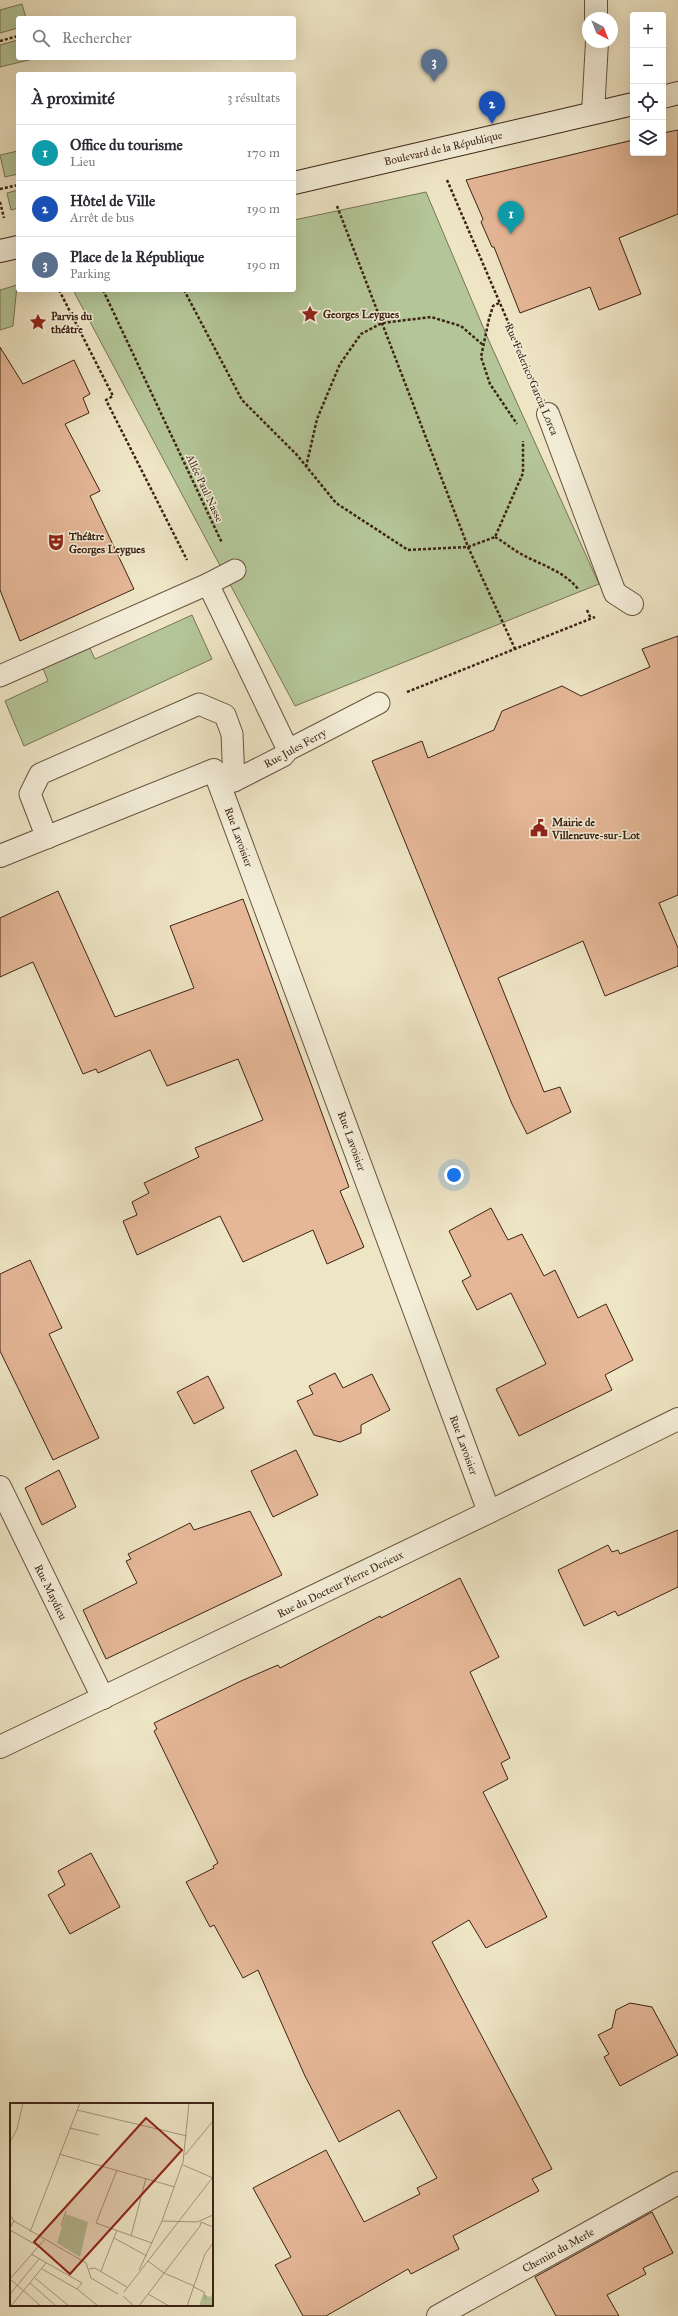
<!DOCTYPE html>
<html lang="fr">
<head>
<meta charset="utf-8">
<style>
	body { margin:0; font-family:"IM FELL Great Primer",serif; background:#f2f2f3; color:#2b2b33 }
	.controls { position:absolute; right:12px; top:12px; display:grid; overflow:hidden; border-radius:4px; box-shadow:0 4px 16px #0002 }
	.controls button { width:36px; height:36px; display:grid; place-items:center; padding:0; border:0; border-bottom:1px solid #e1e1e2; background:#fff; color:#2b2b33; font:20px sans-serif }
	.compass { position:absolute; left:582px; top:12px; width:36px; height:36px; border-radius:50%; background:#fff; box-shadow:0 4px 16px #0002; rotate:138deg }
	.you { position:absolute; left:454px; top:1175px; width:14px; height:14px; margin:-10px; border:3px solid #fff; border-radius:50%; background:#1a73e8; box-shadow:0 0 0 6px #1a73e833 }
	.badge { display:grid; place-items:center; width:26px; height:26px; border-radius:50%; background:#0b8043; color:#fff; font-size:13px; font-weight:700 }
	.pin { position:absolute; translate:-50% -33px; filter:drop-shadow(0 1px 2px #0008) }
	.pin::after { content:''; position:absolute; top:21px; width:14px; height:12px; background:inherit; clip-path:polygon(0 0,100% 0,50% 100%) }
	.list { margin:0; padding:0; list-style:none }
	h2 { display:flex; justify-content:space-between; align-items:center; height:52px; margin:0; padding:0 16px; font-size:17px }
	h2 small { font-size:13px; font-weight:400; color:#7c7c81 }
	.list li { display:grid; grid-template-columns:26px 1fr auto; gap:12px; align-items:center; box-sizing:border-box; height:56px; padding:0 16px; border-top:1px solid #e1e1e2 }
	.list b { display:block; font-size:15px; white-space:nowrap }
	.list p { margin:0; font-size:13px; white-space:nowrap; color:#7c7c81 }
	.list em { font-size:13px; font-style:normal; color:#7c7c81 }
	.icon { flex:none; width:22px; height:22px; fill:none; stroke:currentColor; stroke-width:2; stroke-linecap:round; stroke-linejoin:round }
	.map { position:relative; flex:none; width:678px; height:2316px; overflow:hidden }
	.search { position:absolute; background:#fff; box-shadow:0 4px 16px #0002; left:16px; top:16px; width:280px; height:44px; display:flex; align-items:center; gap:10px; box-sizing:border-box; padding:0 14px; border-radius:4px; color:#7c7c81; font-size:15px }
	.panel { position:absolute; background:#fff; box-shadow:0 4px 16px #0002; left:16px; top:72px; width:280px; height:220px; border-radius:4px }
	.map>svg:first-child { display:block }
	.green { fill:#b4c698; stroke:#787456 }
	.building { fill:#e5b797; stroke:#3d2315 }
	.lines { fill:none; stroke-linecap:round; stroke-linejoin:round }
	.service-casing { stroke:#695441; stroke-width:23 }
	.minor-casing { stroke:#695441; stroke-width:24 }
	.secondary-casing { stroke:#3d2315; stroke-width:24 }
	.path { stroke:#3d2315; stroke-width:2.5; stroke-dasharray:3 2; stroke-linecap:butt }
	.service { stroke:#f4eed9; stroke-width:21 }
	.minor { stroke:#f4eed9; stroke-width:22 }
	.secondary { stroke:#f4eed9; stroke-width:22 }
	.labels { text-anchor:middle; stroke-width:3; stroke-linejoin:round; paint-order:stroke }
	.street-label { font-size:11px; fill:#3d2315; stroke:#f4eed9 }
	.poi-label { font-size:11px; font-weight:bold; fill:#3d2315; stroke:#f4eed9; text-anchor:start }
	.inset-road { fill:none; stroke:#a7977f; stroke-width:1 }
	.view { fill:#8f2418; fill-opacity:0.15; stroke:#8f2418; stroke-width:2 }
	.inset-edge { fill:none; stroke:#3d2315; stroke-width:2 }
</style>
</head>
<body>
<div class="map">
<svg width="678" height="2316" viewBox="0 0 678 2316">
	<rect width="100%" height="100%" fill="#eee5c5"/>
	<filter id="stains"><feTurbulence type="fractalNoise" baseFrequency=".005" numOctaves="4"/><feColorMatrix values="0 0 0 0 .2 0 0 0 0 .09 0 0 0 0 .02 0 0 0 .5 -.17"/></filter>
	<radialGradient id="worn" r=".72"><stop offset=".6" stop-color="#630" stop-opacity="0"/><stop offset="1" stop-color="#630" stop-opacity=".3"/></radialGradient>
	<g class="green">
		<polygon points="22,4 26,18 18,18 18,28 0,33 0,10"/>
		<polygon points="18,40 18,58 37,58 0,67 0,45"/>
		<polygon points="18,151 18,174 5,177 0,155"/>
		<polygon points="18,190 18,208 11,210 7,193"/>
		<polygon points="426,192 489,341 599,584 295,706 73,290 294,290 294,220"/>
		<polygon points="17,285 13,326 0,330 0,290"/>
		<polygon points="192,615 212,659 24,746 5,701 48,681 42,666 88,644 95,659"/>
	</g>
	<g class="building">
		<polygon points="678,130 678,214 619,238 641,294 599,310 590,287 520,313 494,247 492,247 481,222 483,219 466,180 633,140 633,153 663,153 663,133"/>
		<polygon points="0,347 23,384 74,360 90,394 83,398 89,413 65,424 100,491 90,496 134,589 20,641 0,590"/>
		<polygon points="678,636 678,895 659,903 678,948 678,966 605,996 583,941 498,978 544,1092 560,1087 571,1112 527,1134 512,1104 372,761 422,741 428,758 494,730 502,711 562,686 581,696 650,667 642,649"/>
		<polygon points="58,891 115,1017 194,988 170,926 243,899 349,1187 340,1191 364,1247 327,1264 313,1230 243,1262 220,1216 137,1255 123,1221 137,1215 132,1202 149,1193 144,1183 199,1157 195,1148 263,1120 238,1059 167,1086 150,1050 98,1073 96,1069 83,1074 33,962 0,977 0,918"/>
		<polygon points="491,1208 508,1240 522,1234 544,1276 555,1270 578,1318 606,1304 633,1360 605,1375 612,1390 519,1436 496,1389 546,1364 511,1293 477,1310 462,1281 471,1276 449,1231"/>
		<polygon points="30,1260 62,1328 49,1334 99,1438 53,1460 0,1351 0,1274"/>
		<polygon points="335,1373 343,1388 372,1374 390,1410 361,1425 361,1433 340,1442 314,1435 297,1401 313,1394 309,1386"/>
		<polygon points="208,1376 224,1408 194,1424 177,1392"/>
		<polygon points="296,1450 318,1495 273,1517 251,1471"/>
		<polygon points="59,1470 76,1507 42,1525 25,1488"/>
		<polygon points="250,1511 282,1575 106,1659 83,1610 137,1583 126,1561 131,1559 128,1554 190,1523 194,1530"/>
		<polygon points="678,1530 678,1587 618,1616 615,1611 584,1626 558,1570 608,1545 612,1552 618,1550 620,1554"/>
		<polygon points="460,1578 499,1657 470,1672 510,1758 501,1763 508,1779 483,1792 547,1917 486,1948 469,1920 432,1942 552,2169 532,2179 539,2191 453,2236 459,2249 411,2274 408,2269 326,2316 303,2316 275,2265 291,2257 253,2188 326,2150 364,2222 420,2194 417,2188 437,2178 399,2110 339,2142 305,2076 258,1970 243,1978 214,1925 210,1927 186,1882 214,1868 213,1866 218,1863 154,1731 157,1729 154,1723 241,1681 278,1665 280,1668 380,1616 381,1618"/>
		<polygon points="91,1853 120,1907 70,1934 48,1895 65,1885 58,1871"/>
		<polygon points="630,2003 652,2007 678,2055 620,2086 604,2057 609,2054 598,2035 612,2028 616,2010"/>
		<polygon points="652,2212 673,2253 643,2268 646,2274 607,2295 619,2316 556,2316 535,2277"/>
	</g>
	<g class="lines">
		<g class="service-casing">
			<g id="service">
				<polyline points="208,584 288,750"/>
				<polyline points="0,676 208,584 235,570"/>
				<polyline points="223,775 234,781 283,756 288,750 379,703"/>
				<polyline points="47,838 30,794 40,774 199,704 225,715 232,734 234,781"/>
			</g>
		</g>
		<g class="minor-casing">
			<g id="minor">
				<polyline points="596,0 596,18"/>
				<polyline points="593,113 597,42"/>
				<polyline points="548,414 615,593 632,604"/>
				<polyline points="0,856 214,770 489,1512"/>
				<polyline points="0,1487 103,1698"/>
				<polyline points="0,1747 489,1512 678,1419"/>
				<polyline points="438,2316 678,2183"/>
			</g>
		</g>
		<g class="secondary-casing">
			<g id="secondary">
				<polyline points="663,97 678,93"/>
				<polyline points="294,183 633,104"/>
				<polyline points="0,251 18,247"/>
			</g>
		</g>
		<g class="path">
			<polyline points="0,41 18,36"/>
			<polyline points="447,180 536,387"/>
			<polyline points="0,189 18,185"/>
			<polyline points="0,202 4,218"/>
			<polyline points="337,206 468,547 515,649"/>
			<polyline points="59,290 113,396 106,400 187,560"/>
			<polyline points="103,290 222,543"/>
			<polyline points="184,290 242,400 297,455 336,503 408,550 468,547 495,537 523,473 523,441"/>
			<polyline points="499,303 493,306 489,319 481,357 490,384 517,424"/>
			<polyline points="306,467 317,419 340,364 361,334 382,323 431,317 461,326 483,345"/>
			<path d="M495,537C504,542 512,549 521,554C541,565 564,571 578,589"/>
			<polyline points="587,610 591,619"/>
			<polyline points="407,692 595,617"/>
		</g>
		<use href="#service" class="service"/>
		<use href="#minor" class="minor"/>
		<use href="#secondary" class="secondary"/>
	</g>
	<defs>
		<g id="sight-bare" transform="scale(1.38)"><path d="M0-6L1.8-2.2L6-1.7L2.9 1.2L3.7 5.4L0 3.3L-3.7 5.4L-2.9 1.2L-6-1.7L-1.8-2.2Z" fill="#8f2418" stroke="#f4eed9" stroke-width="2.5" paint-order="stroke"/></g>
		<g id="theatre-bare" transform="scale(1.38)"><path d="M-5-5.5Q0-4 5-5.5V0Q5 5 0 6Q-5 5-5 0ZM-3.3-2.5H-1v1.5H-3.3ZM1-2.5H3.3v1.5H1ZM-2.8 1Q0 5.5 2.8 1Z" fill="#8f2418" stroke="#f4eed9" stroke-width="2.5" paint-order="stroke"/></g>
		<g id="civic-bare" transform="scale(1.38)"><path d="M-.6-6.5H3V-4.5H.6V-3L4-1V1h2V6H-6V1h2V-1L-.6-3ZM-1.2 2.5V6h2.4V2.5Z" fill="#8f2418" stroke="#f4eed9" stroke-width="2.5" paint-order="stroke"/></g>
	</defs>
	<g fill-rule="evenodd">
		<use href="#sight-bare" x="310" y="314"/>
		<use href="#sight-bare" x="38" y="322"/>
		<use href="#theatre-bare" x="56" y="542"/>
		<use href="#civic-bare" x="539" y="828"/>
	</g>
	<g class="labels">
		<g class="street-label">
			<text transform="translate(443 148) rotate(-13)" y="4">Boulevard de la République</text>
			<text transform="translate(532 379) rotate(67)" y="4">Rue Federico Garcia Lorca</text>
			<text transform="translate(205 488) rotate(65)" y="4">Allée Paul Nasse</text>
			<text transform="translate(295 748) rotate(-29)" y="4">Rue Jules Ferry</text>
			<text transform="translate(239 837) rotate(70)" y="4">Rue Lavoisier</text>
			<text transform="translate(352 1141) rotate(70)" y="4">Rue Lavoisier</text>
			<text transform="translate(464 1445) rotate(70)" y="4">Rue Lavoisier</text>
			<text transform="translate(340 1584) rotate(-26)" y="4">Rue du Docteur Pierre Derieux</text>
			<text transform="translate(51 1592) rotate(64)" y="4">Rue Maydieu</text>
			<text transform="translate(558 2250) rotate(-29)" y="4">Chemin du Merle</text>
		</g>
		<g class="poi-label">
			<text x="323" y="318">Georges Leygues</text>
			<text x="51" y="320">Parvis du<tspan x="51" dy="13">théâtre</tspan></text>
			<text x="69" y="540">Théâtre<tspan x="69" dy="13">Georges Leygues</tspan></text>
			<text x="552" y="826">Mairie de<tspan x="552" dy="13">Villeneuve-sur-Lot</tspan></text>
		</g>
	</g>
	<g transform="translate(10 2103)">
		<rect width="203" height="203" fill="#eee5c5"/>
		<path d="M56,111L78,119L70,154L47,140ZM203,190V203H189L193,191L200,194Z" fill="#b4c698"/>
		<path class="inset-road" d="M67,7L177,33M60,25L89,32M0,39L7,26L13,0M49,51L165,84M175,52L203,18M173,62L203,75M107,67L86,120L142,140M0,112L4,118L0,125M4,118L76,160L81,175L108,191M152,118L187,119L203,112M191,119L203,124M51,123L56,108M0,127L28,143M20,129L70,0M121,133L136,75M104,135L137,153M21,151L72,180L67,186M138,158L154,170L184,183M32,166L67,186L88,203M79,166L85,165L117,184M129,167L152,118L173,59L179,0M91,168L107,127M25,175L59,203M0,176L34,137M0,176L31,203M20,180L46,203M184,184L194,189L196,197M114,189L203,74M0,191L29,156M138,191L159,203M113,193L124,203M1,203L36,160M129,203L190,123L191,119M177,203L195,151L203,140"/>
		<path class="view" d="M136,15L172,47L60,171L24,139Z"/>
		<rect width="203" height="203" class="inset-edge"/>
	</g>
	<rect width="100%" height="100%" filter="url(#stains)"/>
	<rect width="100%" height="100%" fill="url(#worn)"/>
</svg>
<div class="controls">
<button>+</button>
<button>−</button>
<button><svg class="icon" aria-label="locate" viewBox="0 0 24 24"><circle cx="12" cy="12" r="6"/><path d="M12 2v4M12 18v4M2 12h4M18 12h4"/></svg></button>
<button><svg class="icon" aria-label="layers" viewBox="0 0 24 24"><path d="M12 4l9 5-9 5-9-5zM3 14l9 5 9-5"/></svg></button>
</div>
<svg class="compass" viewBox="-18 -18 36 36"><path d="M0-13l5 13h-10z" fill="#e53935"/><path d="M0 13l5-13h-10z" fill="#7c7c81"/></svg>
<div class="you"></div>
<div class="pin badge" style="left:511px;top:234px;background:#0f9aa8">1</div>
<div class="pin badge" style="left:492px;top:124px;background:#1a4fb4">2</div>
<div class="pin badge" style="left:434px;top:82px;background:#5c6f8a">3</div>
<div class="search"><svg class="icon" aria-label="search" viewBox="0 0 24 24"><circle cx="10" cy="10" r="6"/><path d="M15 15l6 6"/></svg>Rechercher</div>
<section class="panel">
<h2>À proximité<small>3 résultats</small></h2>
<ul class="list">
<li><span class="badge" style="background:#0f9aa8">1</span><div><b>Office du tourisme</b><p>Lieu</p></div><em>170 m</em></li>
<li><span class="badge" style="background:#1a4fb4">2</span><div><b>Hôtel de Ville</b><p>Arrêt de bus</p></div><em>190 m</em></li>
<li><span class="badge" style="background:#5c6f8a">3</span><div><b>Place de la République</b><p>Parking</p></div><em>190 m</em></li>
</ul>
</section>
</div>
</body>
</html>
